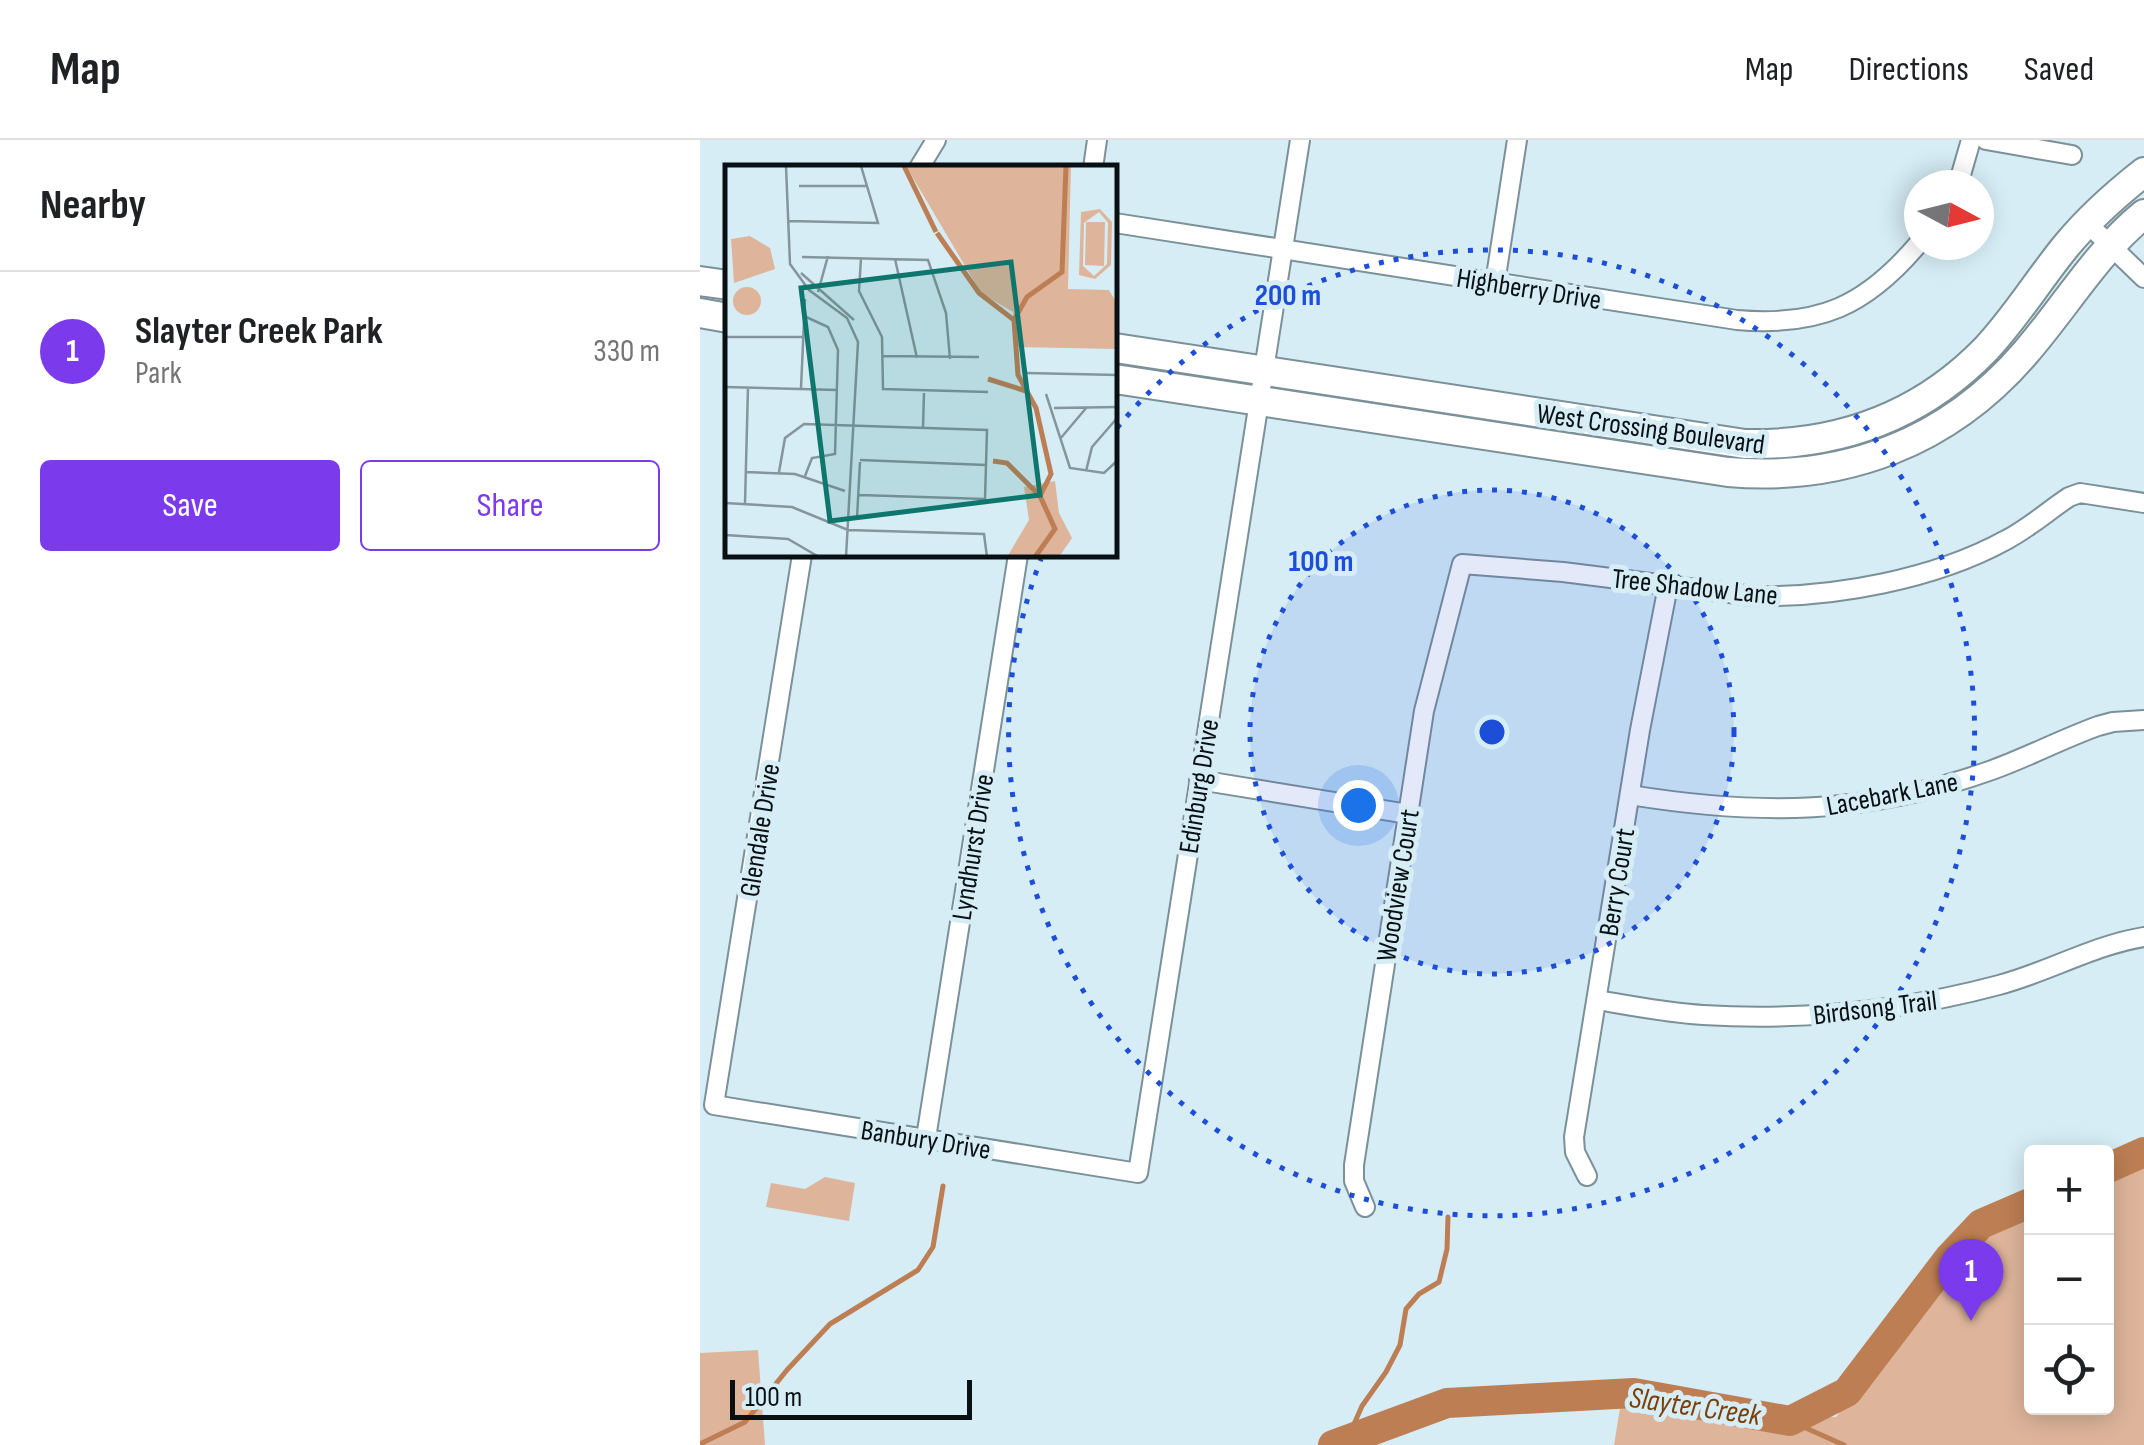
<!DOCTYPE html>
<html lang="en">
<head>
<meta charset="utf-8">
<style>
	body { margin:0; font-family:"Sofia Sans Condensed",sans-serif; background:#f6f6f6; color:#202124 }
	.controls { position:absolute; right:30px; bottom:30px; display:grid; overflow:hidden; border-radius:10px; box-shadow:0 5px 25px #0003 }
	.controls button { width:90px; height:90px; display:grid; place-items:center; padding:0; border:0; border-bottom:2px solid #e0e0e0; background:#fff; color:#202124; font:50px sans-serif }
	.compass { position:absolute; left:1204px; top:30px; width:90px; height:90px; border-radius:50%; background:#fff; box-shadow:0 5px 25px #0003; rotate:97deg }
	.scale { position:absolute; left:30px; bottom:25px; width:242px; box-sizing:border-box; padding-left:10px; border:5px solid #081013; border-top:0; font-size:28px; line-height:35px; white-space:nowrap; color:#081013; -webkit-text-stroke:8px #d6edf6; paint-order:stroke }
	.you { position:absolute; left:658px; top:665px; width:35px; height:35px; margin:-25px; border:8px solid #fff; border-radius:50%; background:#1a73e8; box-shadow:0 0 0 15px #1a73e833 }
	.badge { display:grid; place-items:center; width:65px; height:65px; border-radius:50%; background:#7c3aed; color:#fff; font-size:32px; font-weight:700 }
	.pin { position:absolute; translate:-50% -82px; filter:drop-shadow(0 2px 5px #0008) }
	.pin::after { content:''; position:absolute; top:52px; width:35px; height:30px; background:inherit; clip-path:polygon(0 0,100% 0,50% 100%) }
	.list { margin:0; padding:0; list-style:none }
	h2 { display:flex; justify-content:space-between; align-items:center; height:130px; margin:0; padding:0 40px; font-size:42px }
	h2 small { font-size:32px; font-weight:400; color:#757577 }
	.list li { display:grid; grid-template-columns:65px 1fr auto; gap:30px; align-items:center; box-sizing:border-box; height:160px; padding:0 40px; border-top:2px solid #e0e0e0 }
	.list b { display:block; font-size:38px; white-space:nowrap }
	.list p { margin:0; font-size:32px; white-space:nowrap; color:#757577 }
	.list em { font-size:32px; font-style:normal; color:#757577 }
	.actions { display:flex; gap:20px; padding:30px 40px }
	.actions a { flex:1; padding:22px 0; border:2px solid #7c3aed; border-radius:10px; text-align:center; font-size:35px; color:#7c3aed }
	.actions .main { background:#7c3aed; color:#fff }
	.icon { flex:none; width:55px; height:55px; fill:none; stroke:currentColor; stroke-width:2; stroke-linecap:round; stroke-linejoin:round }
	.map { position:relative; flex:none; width:1444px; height:1305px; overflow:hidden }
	header { display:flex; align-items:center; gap:60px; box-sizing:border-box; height:140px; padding:0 50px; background:#fff; border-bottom:2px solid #e0e0e0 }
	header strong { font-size:48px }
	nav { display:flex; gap:55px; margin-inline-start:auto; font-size:35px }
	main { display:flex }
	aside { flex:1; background:#fff }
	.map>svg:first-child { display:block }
	.green { fill:#deb59b }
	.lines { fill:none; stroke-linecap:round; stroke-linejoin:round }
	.stream { stroke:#bd7e53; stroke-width:5 }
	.river { stroke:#bd7e53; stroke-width:30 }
	.street-casing { stroke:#7b9098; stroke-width:22 }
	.secondary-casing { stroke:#7b9098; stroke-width:32 }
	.street { stroke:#fff; stroke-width:18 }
	.secondary { stroke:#fff; stroke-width:28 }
	.ring { fill:none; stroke:#1d4ed8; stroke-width:5; stroke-dasharray:5 10 }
	.labels { text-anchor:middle; stroke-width:10; stroke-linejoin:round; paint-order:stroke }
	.street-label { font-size:28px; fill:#081013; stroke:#d6edf6 }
	.water-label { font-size:30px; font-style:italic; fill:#7b3f0a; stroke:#d6edf6 }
	.inset-river { fill:none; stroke:#bd7e53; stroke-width:5 }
	.inset-road { fill:none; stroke:#84959b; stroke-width:2.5 }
	.view { fill:#0f766e; fill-opacity:0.15; stroke:#0f766e; stroke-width:5 }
	.inset-edge { fill:none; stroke:#081013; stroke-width:5 }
	.centre { fill:#1d4ed8; stroke:#d6edf6; stroke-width:5 }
	.ring-label { font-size:30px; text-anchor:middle; font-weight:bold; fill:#1d4ed8; stroke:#d6edf6; stroke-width:10; stroke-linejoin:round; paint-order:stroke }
</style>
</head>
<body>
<header>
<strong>Map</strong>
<nav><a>Map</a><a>Directions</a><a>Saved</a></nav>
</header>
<main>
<aside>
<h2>Nearby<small></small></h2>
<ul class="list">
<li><span class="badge">1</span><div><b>Slayter Creek Park</b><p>Park</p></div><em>330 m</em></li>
</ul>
<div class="actions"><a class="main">Save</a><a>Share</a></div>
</aside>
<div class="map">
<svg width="1444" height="1305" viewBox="0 0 1444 1305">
	<rect width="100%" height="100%" fill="#d6edf6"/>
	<g class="green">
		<polygon points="1444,1022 1444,1305 914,1305 920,1268 934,1267 1136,1277 1277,1095 1331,1071 1332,1268 1406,1268 1407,1038"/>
		<polygon points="125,1037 155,1043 149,1081 66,1067 71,1043 105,1049"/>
		<polygon points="58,1210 65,1305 0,1305 0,1213"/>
	</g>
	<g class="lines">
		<g class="stream">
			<polyline points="1090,1281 1144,1305"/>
			<polyline points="647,1300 662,1266 686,1232 700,1205 706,1169 719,1154 739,1142 747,1109 748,1077"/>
			<polyline points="0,1304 45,1282 87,1230 130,1184 218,1130 233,1107 243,1046"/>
		</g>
		<g class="river">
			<polyline points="1406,1029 1444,1012"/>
			<polyline points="633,1305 747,1263 934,1253 1090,1281 1147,1252 1249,1118 1281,1084 1332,1062"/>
		</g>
		<g class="street-casing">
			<g id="street">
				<polyline points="1286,0 1372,15"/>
				<polyline points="219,28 236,0"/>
				<polyline points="393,28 397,0"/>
				<polyline points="1258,45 1271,0"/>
				<path d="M415,83L1037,180C1119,187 1166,166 1219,103"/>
				<polyline points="1387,83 1444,138"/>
				<polyline points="795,143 817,0"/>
				<polyline points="102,415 14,965 438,1033 600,0"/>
				<polyline points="499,640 708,674"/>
				<path d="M930,655C1060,676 1167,675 1292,630C1328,617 1362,599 1398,586L1413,582L1444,580"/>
				<path d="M897,860C932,866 968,873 1003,875C1104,881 1202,871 1299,845C1348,832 1394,805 1444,797"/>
				<polyline points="226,998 318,415"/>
				<polyline points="887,1036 875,1012 874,997 940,590 968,446"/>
				<path d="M665,1067L654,1041V1025L724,571L762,424L863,432L1053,456C1134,458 1235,439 1306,400C1329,388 1348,371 1369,357L1380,353L1444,363"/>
			</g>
		</g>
		<g class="secondary-casing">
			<g id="secondary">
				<polyline points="0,141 28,145"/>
				<polyline points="0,173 28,178"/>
				<path d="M415,208L1045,304C1138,306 1220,277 1286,209C1316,177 1339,139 1366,106C1389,78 1416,54 1444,32"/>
				<path d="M415,239L1028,332C1145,342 1249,302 1326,212C1366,166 1396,113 1444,74"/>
			</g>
		</g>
		<use href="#street" class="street"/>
		<use href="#secondary" class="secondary"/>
	</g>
	<circle cx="792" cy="592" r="242" fill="#1d4ed8" fill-opacity=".12"/>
	<g class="ring">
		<circle cx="792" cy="592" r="242"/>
		<path d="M417 288A483 483 0 1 1 341 419"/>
	</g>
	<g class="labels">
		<g class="street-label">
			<text transform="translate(829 148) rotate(9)" y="10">Highberry Drive</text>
			<text transform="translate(951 288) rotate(8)" y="10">West Crossing Boulevard</text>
			<text transform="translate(995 446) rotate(6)" y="10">Tree Shadow Lane</text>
			<text transform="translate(498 646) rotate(-81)" y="10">Edinburg Drive</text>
			<text transform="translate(1192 653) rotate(-11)" y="10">Lacebark Lane</text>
			<text transform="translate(59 690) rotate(-81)" y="10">Glendale Drive</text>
			<text transform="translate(272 707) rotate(-81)" y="10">Lyndhurst Drive</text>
			<text transform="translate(916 742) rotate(-81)" y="10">Berry Court</text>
			<text transform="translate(697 745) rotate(-81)" y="10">Woodview Court</text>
			<text transform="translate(1175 867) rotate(-7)" y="10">Birdsong Trail</text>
			<text transform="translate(226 999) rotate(9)" y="10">Banbury Drive</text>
		</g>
		<g class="water-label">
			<text transform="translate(995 1266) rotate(8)" y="10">Slayter Creek</text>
		</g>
	</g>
	<g transform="translate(25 25)">
		<rect width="392" height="392" fill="#d6edf6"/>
		<path d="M181,1H346L343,124L384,125L390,135V184L291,182L288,147L256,128ZM375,44L387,57L386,100L370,114L354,110L356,47ZM374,47L383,58L382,99L369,111L358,101L359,58ZM361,57H380L379,101L360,100ZM25,71L45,83L50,104L9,118L6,74ZM8 136a14 14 0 1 1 28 0a14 14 0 1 1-28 0ZM330,316L334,348L347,373L334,392H282L304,355L299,322Z" fill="#deb59b" fill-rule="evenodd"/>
		<path class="inset-river" d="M179,1L211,67M212,68L254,128L289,155L293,210L311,243L326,309L315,331L330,364L310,392M289,155L302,132L337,107L341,1M263,214L301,226M268,296L282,298L315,331"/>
		<path class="inset-road" d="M61,1L65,99L84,125L122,153L133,177L121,392M74,21H142M64,56L153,58L136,1M77,92L203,95L221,148L225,194M136,93L134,126L157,172L158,224L263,227M170,94L192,193M76,108L129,155M93,127L103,91M79,151L103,162L113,185L110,289L87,293L80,311M0,172H78M157,191L254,192M301,208L393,210M0,222L112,225M76,223L80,134M321,229L345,303L379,308L393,295M329,243L393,242M198,263L199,228M335,274L362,242M135,295L261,300M361,306L367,282L393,252M21,307L70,309L120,326M54,307L60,273L79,259L262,265L260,334L134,330M0,338L67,342L123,365L259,369L262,392M20,338L23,222M132,353L135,297M0,370L63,374L94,392"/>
		<path class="view" d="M286,97L315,330L105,356L76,123Z"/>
		<rect width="392" height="392" class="inset-edge"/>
	</g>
	<circle cx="792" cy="592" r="15" class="centre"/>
	<g class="ring-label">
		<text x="588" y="165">200 m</text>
		<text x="621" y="431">100 m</text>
	</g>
</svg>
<div class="controls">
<button>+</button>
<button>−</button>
<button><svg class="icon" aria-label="locate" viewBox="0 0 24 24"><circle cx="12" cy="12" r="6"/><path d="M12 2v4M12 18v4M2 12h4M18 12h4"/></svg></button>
</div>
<svg class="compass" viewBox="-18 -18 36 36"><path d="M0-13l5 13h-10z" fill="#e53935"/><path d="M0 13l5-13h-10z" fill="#757577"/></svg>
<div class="scale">100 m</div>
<div class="you"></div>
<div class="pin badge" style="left:1271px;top:1181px">1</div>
</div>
</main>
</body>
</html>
